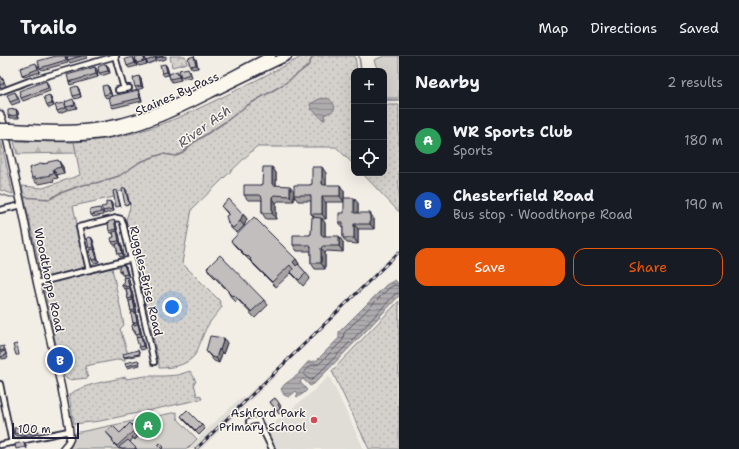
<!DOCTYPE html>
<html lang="en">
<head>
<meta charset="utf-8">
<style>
	body { margin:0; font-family:"Shantell Sans",sans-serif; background:#20242c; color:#f1f3f6 }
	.controls { position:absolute; right:12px; top:12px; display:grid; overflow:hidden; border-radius:8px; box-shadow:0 4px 16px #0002 }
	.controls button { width:36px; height:36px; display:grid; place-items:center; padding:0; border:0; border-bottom:1px solid #363941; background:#171b24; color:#f1f3f6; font:20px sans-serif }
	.scale { position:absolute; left:12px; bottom:10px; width:67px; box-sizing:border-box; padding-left:4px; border:2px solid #22223b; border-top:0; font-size:11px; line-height:14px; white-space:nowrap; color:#22223b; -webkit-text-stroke:3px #fbf7ec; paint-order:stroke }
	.you { position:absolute; left:172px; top:251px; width:14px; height:14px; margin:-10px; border:3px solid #fff; border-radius:50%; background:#1a73e8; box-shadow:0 0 0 6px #1a73e833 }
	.badge { display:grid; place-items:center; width:26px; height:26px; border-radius:50%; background:#ea580c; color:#fff; font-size:13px; font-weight:700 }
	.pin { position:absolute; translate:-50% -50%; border:2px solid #fff; box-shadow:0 1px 4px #0006 }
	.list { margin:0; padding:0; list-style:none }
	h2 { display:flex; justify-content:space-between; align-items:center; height:52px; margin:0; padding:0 16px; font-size:17px }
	h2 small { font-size:13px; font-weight:400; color:#9ea1a6 }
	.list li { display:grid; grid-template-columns:26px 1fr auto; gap:12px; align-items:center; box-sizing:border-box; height:64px; padding:0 16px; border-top:1px solid #363941 }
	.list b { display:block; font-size:15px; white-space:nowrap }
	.list p { margin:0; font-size:13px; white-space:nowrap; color:#9ea1a6 }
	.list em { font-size:13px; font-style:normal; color:#9ea1a6 }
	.actions { display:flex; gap:8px; padding:12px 16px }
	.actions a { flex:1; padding:9px 0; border:1px solid #ea580c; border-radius:12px; text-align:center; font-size:14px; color:#ea580c }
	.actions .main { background:#ea580c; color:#fff }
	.icon { flex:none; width:22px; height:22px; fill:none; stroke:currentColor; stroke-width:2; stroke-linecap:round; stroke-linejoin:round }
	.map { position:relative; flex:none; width:399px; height:393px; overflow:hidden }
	header { display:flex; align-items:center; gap:24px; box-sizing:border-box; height:56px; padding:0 20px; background:#171b24; border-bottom:1px solid #363941 }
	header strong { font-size:19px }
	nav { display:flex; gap:22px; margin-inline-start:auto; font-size:14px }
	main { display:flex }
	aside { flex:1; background:#171b24 }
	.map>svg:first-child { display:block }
	.built { fill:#e0dcd6 }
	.grass { fill:url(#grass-dots); stroke:#7b7a84 }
	.forest { fill:url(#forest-firs); stroke:#7b7a84 }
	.garden { fill:#d4d1cc; stroke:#7b7a84 }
	.water { fill:url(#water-rules); stroke:#76747f }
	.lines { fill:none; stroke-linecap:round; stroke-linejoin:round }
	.shore { stroke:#5a5969; stroke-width:1 }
	.stream { stroke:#76747f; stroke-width:1.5 }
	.minor-casing { stroke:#22223b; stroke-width:8 }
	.tertiary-casing { stroke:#22223b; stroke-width:9 }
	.trunk-casing { stroke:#22223b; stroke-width:11 }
	.minor { stroke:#fbf7ec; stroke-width:4.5 }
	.tertiary { stroke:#fbf7ec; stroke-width:6 }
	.trunk { stroke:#fbf7ec; stroke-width:8 }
	.rail-casing { stroke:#22223b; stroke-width:3 }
	.rail { stroke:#fbf7ec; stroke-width:1.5; stroke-dasharray:4.5; stroke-linecap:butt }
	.trunk-bridge-casing { stroke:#22223b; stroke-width:11; stroke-linecap:butt }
	.trunk-bridge { stroke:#fbf7ec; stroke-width:8 }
	.wall { fill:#a7a3a3; stroke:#22223b }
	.shaded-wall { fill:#888585; stroke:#22223b }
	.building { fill:#c2bebe; stroke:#22223b }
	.poi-dot { fill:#d1495b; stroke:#fbf7ec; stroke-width:1.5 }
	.labels { text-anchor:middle; stroke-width:3; stroke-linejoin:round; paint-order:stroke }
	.street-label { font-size:12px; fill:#22223b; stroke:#fbf7ec }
	.poi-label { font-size:12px; fill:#22223b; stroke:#fbf7ec; text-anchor:end }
	.water-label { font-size:13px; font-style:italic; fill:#535263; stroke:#fbf7ec }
</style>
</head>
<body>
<header>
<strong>Trailo</strong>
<nav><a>Map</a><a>Directions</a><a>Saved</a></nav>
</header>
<main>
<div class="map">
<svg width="399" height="393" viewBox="0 0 399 393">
	<defs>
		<pattern id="grass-dots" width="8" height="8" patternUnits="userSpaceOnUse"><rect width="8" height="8" fill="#d4d1cc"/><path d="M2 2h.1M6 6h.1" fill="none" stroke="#b6b3b0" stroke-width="1.8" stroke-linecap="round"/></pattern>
		<pattern id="forest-firs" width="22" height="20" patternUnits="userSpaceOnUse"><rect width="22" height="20" fill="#d4d1cc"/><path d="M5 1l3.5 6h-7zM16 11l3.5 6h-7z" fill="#b6b3b0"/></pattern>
		<pattern id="water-rules" width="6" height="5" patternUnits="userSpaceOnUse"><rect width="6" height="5" fill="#aeabad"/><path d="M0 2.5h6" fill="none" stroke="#8d8b8e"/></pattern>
	</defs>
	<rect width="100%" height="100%" fill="#f2eee5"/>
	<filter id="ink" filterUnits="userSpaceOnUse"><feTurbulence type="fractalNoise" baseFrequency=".025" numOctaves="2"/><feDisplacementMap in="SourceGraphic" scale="8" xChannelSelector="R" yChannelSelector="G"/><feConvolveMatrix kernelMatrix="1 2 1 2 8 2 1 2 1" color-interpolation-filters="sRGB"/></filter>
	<g filter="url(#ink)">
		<g class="built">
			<polygon points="274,314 278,318 201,393 187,393 239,343 245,341"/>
			<polygon points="329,320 364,393 274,393 265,374 310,338"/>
		</g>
		<g class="grass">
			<polygon points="170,0 185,0 187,7 172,11"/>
			<path d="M303,0H355L357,15H354V109L336,91H256L192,153L182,207L219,244L222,251C215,260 208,267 204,277C201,284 198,295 194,300C186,310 170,312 159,312V307L126,164L130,151L127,134L113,137L114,141L73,150L87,211L46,221L41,219L22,130L43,132L80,119L74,86C88,85 102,84 116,81C148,75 179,62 208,48C240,33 272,16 303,0Z"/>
			<polygon points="384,49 399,49 399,156 362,117 384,117"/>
			<polygon points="0,83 1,83 3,94 13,138 0,134"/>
			<polygon points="112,212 124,269 120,273 128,298 124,299 125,305 123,305 122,303 85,310 88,322 68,324 64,320 60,307 44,233 48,227"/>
			<polygon points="399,245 399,393 369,393 332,315"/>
			<path d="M190,315L194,321L196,326L194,327L197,340L200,339L202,343L100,365L74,368L69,339C82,328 110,325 126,321V323L146,320H164L178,319Z"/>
		</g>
		<polygon class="forest" points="14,85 74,86 76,97 17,98"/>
		<g class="garden">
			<polygon points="384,0 399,0 399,42 384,42 384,15 378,15 374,4"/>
			<polygon points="177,356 177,362 197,383 187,393 70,393 74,382 75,377"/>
		</g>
		<g class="water">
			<path d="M321,42L323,43L327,42C331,44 333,46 335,51L333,55L324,59L325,64H323C322,62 313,54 311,53L310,48Z"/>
			<polygon points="395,224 399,228 399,240 362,279 314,328 310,330 303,323 300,326 307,334 304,337 298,341 296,340 298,338 296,335 289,341 284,339 281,333 285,328 299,318 299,316 308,306 316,305 339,282 339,276 386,229"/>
		</g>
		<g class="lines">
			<polyline class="shore" points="399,230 394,229 388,233 344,277 343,283 342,285 319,308 310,310 304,317 304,319 310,324 312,324 359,277 395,238 399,237"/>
			<g class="stream">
				<polyline points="359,0 361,15"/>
				<polyline points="384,44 399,44"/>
				<polyline points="0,138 10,141 18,141"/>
				<polyline points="22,141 50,143 58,138 82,129 96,127 119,120 140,106 156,100 163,98 176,100 181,98 193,87 228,64 246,50 284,28 308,10 312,2 312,0"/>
			</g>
			<g class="minor-casing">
				<g id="minor">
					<polyline points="115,0 124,33"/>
					<polyline points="118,34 129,32"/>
					<polyline points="0,36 29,25 116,0"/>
					<polyline points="0,154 22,149"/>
					<polyline points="89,214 79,171 117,162 121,163 123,167 154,306"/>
					<polyline points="37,227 132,203"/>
					<polyline points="0,328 12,387"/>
					<polyline points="249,366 258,364 272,393"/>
					<polyline points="0,389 69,375"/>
				</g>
			</g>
			<g class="tertiary-casing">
				<polyline id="tertiary" points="0,58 3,66 21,147 37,227 61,330 69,371 70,383 68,387 63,393"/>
			</g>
			<g class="trunk-casing">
				<g id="trunk">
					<path d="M11,72C42,74 75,76 106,70C165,60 218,26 271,0"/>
					<path d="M11,79C41,80 72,82 102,78C142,72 177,54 213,36C237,24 262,12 287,0"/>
				</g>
			</g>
			<use href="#minor" class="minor"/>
			<use href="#tertiary" class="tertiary"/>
			<use href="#trunk" class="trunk"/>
			<g class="rail-casing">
				<polyline id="rail" points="196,393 399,196"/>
			</g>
			<use href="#rail" class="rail"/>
			<g class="trunk-bridge-casing">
				<g id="trunk-bridge">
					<polyline points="0,72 11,72"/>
					<polyline points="0,79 11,79"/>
				</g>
			</g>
			<use href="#trunk-bridge" class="trunk-bridge"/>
		</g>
		<g class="wall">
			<polygon points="66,0 68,7 42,14 40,12"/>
			<polygon points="67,0 87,0 87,2 70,7 68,4"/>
			<polygon points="145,0 155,0 156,5 148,8 146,5"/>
			<polygon points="166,0 166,3 158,5 156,2"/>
			<polygon points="145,2 147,8 139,10 137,7"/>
			<polygon points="196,3 198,12 192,13 190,10"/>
			<polygon points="135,4 137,10 129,12 127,10"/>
			<polygon points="106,8 108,10 110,17 101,20 99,17"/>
			<polygon points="165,8 167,11 169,18 179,18 181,24 172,26 170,23 169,19 164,20 162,17"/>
			<polygon points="38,9 40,16 24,21 22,19"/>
			<polygon points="95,11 97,14 98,21 70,29 69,26"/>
			<polygon points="190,15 192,21 183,23 181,21"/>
			<polygon points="0,20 3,23 6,30 1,32 0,31"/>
			<polygon points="141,23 143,32 137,34 135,31"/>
			<polygon points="46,25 48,28 50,35 23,45 21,42"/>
			<polygon points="109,31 112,40 106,42 104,39"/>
			<polygon points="79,33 81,41 75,43 73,40"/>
			<polygon points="15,36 17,39 20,46 12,49 10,46"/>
			<polygon points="140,37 142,45 113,52 111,49"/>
			<polygon points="51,42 54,50 49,52 47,49"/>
			<polygon points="75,46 77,52 68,54 66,51"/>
			<polygon points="63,47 65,50 67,55 59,58 57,55"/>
			<polygon points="16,53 18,56 19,62 10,62 8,60"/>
			<polygon points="59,105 63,111 64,117 57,119 58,122 53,123 54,125 39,128 38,127 36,127 32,122 43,107 44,108"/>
			<polygon points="272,111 276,117 276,129 294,135 310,129 326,117 326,129 344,135 344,146 327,146 326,147 326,163 322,163 325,167 325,180 343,186 343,196 327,195 325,197 325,213 315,213 311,207 311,195 297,195 293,189 311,178 314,161 311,158 311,145 298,145 294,140 294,145 278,145 276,147 276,163 266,163 262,157 262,144 248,144 244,139 262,128"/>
			<polygon points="110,145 112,148 114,155 104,158 103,155"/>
			<polygon points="358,147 358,157 374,163 374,173 358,173 358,188 347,187 343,182 343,172 339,166 344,157"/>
			<polygon points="221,150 243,158 247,163 244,170 237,177 232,173 228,167 228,158"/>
			<polygon points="102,155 103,159 93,161 91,159"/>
			<polygon points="116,167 118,176 119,178 121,188 120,188 122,190 124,200 120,201 118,198 116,189 114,189 112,186 114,181 113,177 111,177 109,175"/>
			<polygon points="91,181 93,184 95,194 96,196 99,206 94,207 92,204 91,194 89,192"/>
			<polygon points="231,185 296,203 299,208 299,209 306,217 310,222 303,230 295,221 291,217 276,231 254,209 252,206 251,206 235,190"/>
			<polygon points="124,209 126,211 129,221 128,221 129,223 131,233 132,235 134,245 133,245 135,247 137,257 136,257 137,259 139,269 140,271 142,280 141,280 143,283 145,293 141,294 139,291 137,281 135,277 133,274 133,268 135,269 133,267 132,257 131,255 129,245 128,243 126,233 126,232 124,233 122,230 124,227 124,221 122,217 119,215 120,211"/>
			<polygon points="207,212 264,244 268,249 255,262 238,244 236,246 231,241 228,236 228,235 210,217"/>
			<polygon points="227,287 223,298 222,297 219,307 214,305 206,295"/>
			<polygon points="0,291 5,293 6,297 8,302 2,303 1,301"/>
			<polygon points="138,294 140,299 125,302 124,301"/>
			<polygon points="139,305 140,309 127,312 126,310"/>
			<polygon points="275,342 281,350 280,351 282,355 279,358 270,346"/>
			<polygon points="181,360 202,369 205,373 199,379 184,364"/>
			<polygon points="37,370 38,376 17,380 15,378"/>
			<polygon points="136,373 139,377 137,379 138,381 135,384 133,382 130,386 137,393 119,393 115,389 112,385 113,384 106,376 120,377"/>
		</g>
		<g class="shaded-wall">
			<polygon points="143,0 145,2 147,8 145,5"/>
			<polygon points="194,0 196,3 198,12 196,9"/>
			<polygon points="133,1 135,4 137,10 135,7"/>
			<polygon points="106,8 108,10 110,17 108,15"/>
			<polygon points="165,8 167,11 169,19 167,16"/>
			<polygon points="95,11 97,14 98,21 96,18"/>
			<polygon points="177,15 179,18 181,24 179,21"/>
			<polygon points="139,20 141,23 143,32 141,30"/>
			<polygon points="107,29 109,31 112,40 110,37"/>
			<polygon points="77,30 79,33 81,41 80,38"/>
			<polygon points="138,34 140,37 142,45 140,42"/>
			<polygon points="49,39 51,42 54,50 52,48"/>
			<polygon points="16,53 18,56 19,62 17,59"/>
			<polygon points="58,104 63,111 64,117 61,111"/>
			<polygon points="272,111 276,117 276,133 272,128"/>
			<polygon points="322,111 326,117 326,133 322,128"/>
			<polygon points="53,113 57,119 58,122 54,117"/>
			<polygon points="340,129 344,135 344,146 340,140"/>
			<polygon points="290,130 294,135 294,145 290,140"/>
			<polygon points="125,132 126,134 130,149 129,148"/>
			<polygon points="116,134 117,136 121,151 120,150"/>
			<polygon points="272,141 276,147 276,163 272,157"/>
			<polygon points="322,141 326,147 326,163 322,158"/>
			<polygon points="354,142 358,147 358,163 354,157"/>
			<polygon points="110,145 112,148 114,155 112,153"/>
			<polygon points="370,157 374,163 374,173 370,168"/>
			<polygon points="243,158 247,163 244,170 240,165"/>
			<polygon points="321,162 325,167 325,183 321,178"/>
			<polygon points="114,164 116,167 118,176 116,173"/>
			<polygon points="354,168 358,173 358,188 354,182"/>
			<polygon points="117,175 119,178 121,188 119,185"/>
			<polygon points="339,180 343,186 343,196 339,190"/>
			<polygon points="91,181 93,184 96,194 94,191"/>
			<polygon points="120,187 122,190 124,200 122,197"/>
			<polygon points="321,192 325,197 325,213 321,207"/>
			<polygon points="94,193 96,196 99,206 97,203"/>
			<polygon points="296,203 299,208 296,212 293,206"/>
			<polygon points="124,209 126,211 129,221 127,218"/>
			<polygon points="127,221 129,223 131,233 129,230"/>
			<polygon points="130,232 132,235 134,245 132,242"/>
			<polygon points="133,244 135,247 137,257 135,254"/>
			<polygon points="135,256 137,259 139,269 137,266"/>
			<polygon points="138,268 140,271 142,280 140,277"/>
			<polygon points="141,280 143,283 145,293 143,290"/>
			<polygon points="224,282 227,287 223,298 220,294"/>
			<polygon points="219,293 222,297 219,307 216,302"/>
			<polygon points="35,368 37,370 38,376 36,373"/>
			<polygon points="24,386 26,389 27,393 25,391"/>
		</g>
		<g class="building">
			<polygon points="56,0 65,0 66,4 40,12 38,5"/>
			<polygon points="67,0 81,0 68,4"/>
			<polygon points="139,0 143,0 145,5 137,7 135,1"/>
			<polygon points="145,0 154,0 154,2 146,5"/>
			<polygon points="155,0 164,0 156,2"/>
			<polygon points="194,0 196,9 190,10 188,2"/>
			<polygon points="133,1 135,7 127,10 125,3"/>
			<polygon points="36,7 38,13 22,19 20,12"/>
			<polygon points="106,8 108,15 99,17 98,11 102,9"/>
			<polygon points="165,8 167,16 162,17 160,9"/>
			<polygon points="95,11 96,18 69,26 67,19"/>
			<polygon points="188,12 190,18 181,21 179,14"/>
			<polygon points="177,15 179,21 170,23 169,18"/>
			<polygon points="0,20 1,20 4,27 0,29"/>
			<polygon points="139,20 141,30 135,31 133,22"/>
			<polygon points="46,25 48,32 21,42 19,35"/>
			<polygon points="107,29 110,37 104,39 102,30"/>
			<polygon points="77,30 80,38 73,40 71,32"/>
			<polygon points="138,34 140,42 111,49 109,41"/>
			<polygon points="15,36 18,43 10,46 7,39"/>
			<polygon points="49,39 52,48 47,49 44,41"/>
			<polygon points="73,43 75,49 66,51 65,46"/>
			<polygon points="63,47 65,52 57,55 55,49"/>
			<polygon points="16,53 17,59 8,60 8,54"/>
			<polygon points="58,104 58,105 59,105 61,111 53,113 54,117 49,118 50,119 35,123 35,121 32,122 29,112 43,107 43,108 48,107 48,106"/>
			<polygon points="263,111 272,111 272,128 274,129 290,130 290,140 274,139 272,141 272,157 262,157 262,141 260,139 244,139 244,129 261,129 262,128"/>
			<polygon points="312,111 322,111 322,128 324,129 340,129 340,140 324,140 322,141 322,158 311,158 311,141 310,139 294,139 294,129 310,129 312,128"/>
			<polygon points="125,132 129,148 125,149 122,133"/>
			<polygon points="116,134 120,150 116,151 113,135"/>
			<polygon points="344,142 354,142 354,157 370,157 370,168 354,168 354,182 343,182 343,166 339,166 339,157 344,157"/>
			<polygon points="229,143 243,158 240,165 233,172 228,167 226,160 229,158 221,150"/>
			<polygon points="110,145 112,153 103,155 101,151 106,150 106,146"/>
			<polygon points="100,152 101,156 91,159 90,154"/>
			<polygon points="254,161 296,203 293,206 296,210 298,208 306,217 299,224 291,216 293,213 290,209 272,226 250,204 251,203 248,200 247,201 231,185"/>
			<polygon points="312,161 321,162 321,178 323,180 339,180 339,190 323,190 321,192 321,207 311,207 311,191 309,189 293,189 293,179 310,179 311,178"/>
			<polygon points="114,164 116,173 109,175 108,166"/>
			<polygon points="117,175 119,185 112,186 111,182 114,181 113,176"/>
			<polygon points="91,181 94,191 89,192 87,182"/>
			<polygon points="120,187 122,197 118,198 116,188"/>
			<polygon points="94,193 97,203 92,204 90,194"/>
			<polygon points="220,199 264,244 251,256 234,239 232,240 228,236 229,235 207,212"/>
			<polygon points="120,209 124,209 127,218 122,219 121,214 119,215 119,211 120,211"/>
			<polygon points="127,221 129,230 125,231 125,229 122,230 122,227 124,227 123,222"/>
			<polygon points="130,232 132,242 128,243 126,233"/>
			<polygon points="133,244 135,254 131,255 129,245"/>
			<polygon points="135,256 137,266 133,267 131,257"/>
			<polygon points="133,268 134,269 138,268 140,277 136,278 135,274 133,274 132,270"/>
			<polygon points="141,280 143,290 139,291 136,281"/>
			<polygon points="210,280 224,282 220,294 219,293 216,302 211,301 211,300 206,295"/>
			<polygon points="17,288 19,299 16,299 13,289"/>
			<polygon points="4,290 4,294 0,295 0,291"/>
			<polygon points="138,294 139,298 124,301 123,298"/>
			<polygon points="5,295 6,299 1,301 0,297"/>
			<polygon points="138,304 139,307 126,310 125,307"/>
			<polygon points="275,342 279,347 278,349 280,352 277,355 270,346"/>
			<polygon points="187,354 202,369 196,375 181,360"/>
			<polygon points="130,367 136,373 117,390 112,385 113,383 106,376 113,370 120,377"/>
			<polygon points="35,368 36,373 15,378 14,372"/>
			<polygon points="136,378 137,380 134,383 132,381"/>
			<polygon points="128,384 136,392 134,393 121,393 119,391"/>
			<polygon points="24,386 25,391 16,393 15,388"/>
			<polygon points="160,387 164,391 162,393 158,389"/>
		</g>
	</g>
	<circle class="poi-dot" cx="314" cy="364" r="4"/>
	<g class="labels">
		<g class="street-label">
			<text transform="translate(177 38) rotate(-24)" y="4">Staines By-Pass</text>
			<text transform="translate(49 224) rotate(78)" y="4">Woodthorpe Road</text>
			<text transform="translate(146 225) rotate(77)" y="4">Ruggles-Brise Road</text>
		</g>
		<g class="poi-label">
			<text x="306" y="361">Ashford Park<tspan x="306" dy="14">Primary School</tspan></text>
		</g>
		<g class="water-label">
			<text transform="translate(204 70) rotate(-36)" y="5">River Ash</text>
		</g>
	</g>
</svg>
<div class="controls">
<button>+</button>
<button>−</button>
<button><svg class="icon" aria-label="locate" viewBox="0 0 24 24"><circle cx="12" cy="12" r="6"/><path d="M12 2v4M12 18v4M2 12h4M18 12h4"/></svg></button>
</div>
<div class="scale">100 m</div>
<div class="you"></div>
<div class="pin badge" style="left:148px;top:369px;background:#2e9e5b">A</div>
<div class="pin badge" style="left:60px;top:304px;background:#1a4fb4">B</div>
</div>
<aside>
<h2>Nearby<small>2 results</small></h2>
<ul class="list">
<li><span class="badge" style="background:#2e9e5b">A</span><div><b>WR Sports Club</b><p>Sports</p></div><em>180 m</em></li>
<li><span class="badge" style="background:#1a4fb4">B</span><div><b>Chesterfield Road</b><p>Bus stop · Woodthorpe Road</p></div><em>190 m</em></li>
</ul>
<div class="actions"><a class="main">Save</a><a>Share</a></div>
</aside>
</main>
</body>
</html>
